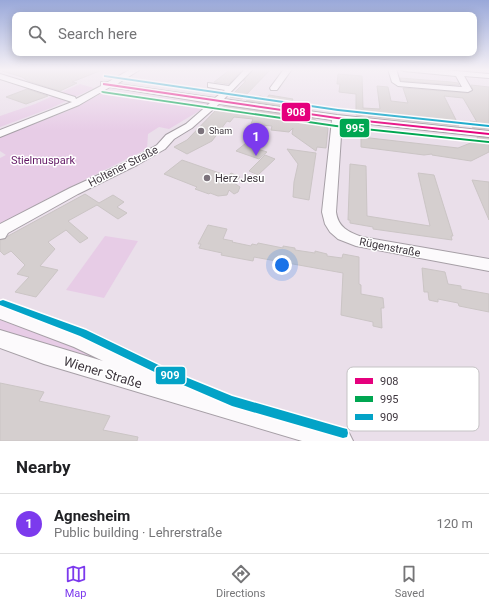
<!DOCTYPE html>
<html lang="en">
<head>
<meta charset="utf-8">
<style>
	body { margin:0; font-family:Roboto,sans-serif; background:#f2f2f2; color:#202124 }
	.you { position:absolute; left:282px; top:265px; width:14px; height:14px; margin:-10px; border:3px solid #fff; border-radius:50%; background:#1a73e8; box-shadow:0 0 0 6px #1a73e833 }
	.badge { display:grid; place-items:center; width:26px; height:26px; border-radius:50%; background:#7c3aed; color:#fff; font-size:13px; font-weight:700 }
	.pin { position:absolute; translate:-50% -33px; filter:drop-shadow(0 1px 2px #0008) }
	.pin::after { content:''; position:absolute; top:21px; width:14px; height:12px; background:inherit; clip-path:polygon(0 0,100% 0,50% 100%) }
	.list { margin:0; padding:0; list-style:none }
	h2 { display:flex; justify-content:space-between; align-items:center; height:52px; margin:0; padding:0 16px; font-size:17px }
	h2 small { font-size:13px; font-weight:400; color:#757577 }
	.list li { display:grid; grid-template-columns:26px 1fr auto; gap:12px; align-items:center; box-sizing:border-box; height:60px; padding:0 16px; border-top:1px solid #e0e0e0 }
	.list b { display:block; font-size:15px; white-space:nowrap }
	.list p { margin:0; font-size:13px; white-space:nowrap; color:#757577 }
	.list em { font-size:13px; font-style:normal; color:#757577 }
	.icon { flex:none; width:22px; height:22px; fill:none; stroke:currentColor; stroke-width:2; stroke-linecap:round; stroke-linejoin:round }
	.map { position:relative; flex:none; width:489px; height:441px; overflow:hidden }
	.search { position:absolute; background:#fff; box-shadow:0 2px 10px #0003; left:12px; right:12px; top:12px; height:44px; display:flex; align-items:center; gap:10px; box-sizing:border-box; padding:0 14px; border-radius:8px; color:#757577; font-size:15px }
	.sheet { height:112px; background:#fff }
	nav { display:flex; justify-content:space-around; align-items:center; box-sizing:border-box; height:56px; border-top:1px solid #e0e0e0; background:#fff; font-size:11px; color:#757577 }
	nav a { display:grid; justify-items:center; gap:2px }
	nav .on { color:#7c3aed }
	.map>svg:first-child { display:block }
	.green { fill:#e7cce6 }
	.building { fill:#d5cfcf; stroke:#cbc5c5 }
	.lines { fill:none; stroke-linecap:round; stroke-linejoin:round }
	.minor-casing { stroke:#a69fa6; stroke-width:2 }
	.minor { fill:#fcfafc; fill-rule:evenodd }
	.bus-1-casing { stroke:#fff; stroke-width:3 }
	.bus-2-casing { stroke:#fff; stroke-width:3 }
	.bus-3-casing { stroke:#fff; stroke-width:3 }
	.bus-1 { fill:#e5007d; fill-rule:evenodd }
	.bus-2 { fill:#00a651; fill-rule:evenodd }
	.bus-3 { fill:#03a3c7; fill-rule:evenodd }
	.poi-dot { fill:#7b727b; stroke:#fff; stroke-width:1.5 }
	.labels { text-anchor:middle; stroke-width:3; stroke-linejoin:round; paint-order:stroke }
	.far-poi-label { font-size:9px; fill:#3f373f; stroke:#fff; text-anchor:start }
	.park-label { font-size:11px; fill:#641966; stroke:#fff }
	.street-label { font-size:11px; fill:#3f373f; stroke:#fff }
	.poi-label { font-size:11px; fill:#3f373f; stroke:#fff; text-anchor:start }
	.near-street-label { font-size:13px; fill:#3f373f; stroke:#fff }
	.key { fill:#fff; stroke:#c5c3c5; stroke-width:1 }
	.key-label { font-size:11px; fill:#3f373f }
	.line-badge { stroke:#fff; stroke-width:1.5 }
	.badge-label { font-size:11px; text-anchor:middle; font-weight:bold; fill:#fff }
</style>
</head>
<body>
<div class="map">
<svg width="489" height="441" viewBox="0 0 489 441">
	<rect width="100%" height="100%" fill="#eadfea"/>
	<g class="green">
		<polygon points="80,84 94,88 51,108 0,127 0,116 35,104"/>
		<polygon points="108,90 195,102 207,102 209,105 169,129 159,127 148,134 147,149 48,198 0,225 0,158 6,155 0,151 0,137 68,111"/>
		<polygon points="105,236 138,241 104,298 66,290"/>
		<polygon points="0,320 79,349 99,358 104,362 0,332"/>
	</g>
	<g class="building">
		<polygon points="2,69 101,69 102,70 72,82 77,83 60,91 28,81 22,77 2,71"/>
		<polygon points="231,69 243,69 229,84 214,82"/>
		<polygon points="254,69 271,69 242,99 230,97 246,81 243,81"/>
		<polygon points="338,74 362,76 363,108 380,109 377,86 388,87 391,101 408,103 403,88 468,93 473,90 471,85 489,87 489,129 473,128 470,121 477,122 463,98 444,96 459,126 356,115 356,94 339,92 340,84 337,84"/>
		<polygon points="400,78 451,82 458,83 459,85 401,81"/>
		<polygon points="27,89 48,96 26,104 6,97"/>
		<polygon points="269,95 293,99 290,104 295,108 246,101 260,96 267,98"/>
		<polygon points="226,106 314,119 328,128 326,148 317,147 316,151 292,134 293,128 289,132 271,130 272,126 251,124 253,119 234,117 230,122 227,121 212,141 187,154 174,147 187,140 217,109"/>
		<polygon points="361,137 458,148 478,140 477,137 489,138 489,152 471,161 432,155 432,154 424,155 361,147"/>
		<polygon points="246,143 255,146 254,148 267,152 259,159 236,151"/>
		<polygon points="287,149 316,153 309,200 293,197 294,182 298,164"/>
		<polygon points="265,155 275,159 258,175 249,171"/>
		<polygon points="182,160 228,176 231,173 240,177 234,183 240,187 238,192 234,194 229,190 227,195 218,196 210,193 209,194 195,189 197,187 164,174"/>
		<polygon points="350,164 366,166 367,216 430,226 418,173 434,175 453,236 451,236 452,240 373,229 373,227 350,223 350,220 348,220"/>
		<polygon points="472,180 489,182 489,220"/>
		<polygon points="85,194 99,203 113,195 124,202 117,207 127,213 118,219 97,205 68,221 88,238 80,243 66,230 48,242 55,249 40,266 58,270 36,297 15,292 29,277 17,274 25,265 11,251 4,255 0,251 0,240 5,239 8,236"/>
		<polygon points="208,225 227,229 223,239 233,241 232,242 251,246 252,244 257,245 258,243 283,248 283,246 295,248 295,250 315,253 315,251 327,254 327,256 342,258 343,254 359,257 359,284 361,285 361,294 383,298 384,308 381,308 382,328 373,326 373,322 341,315 343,273 254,257 253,261 221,255 222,253 199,248 201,244 198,244"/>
		<polygon points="422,268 445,272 448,284 461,286 461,289 489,294 489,312 459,306 458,303 438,299 438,302 429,300 428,292 424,292"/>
		<polygon points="0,383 44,392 39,401 110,416 103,430 138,437 137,441 0,441"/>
	</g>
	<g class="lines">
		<g class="minor-casing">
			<g id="minor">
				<path d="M131,69H141L117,84L215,98L225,90L208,87V83L229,86L245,69H253L224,99L337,115L489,131V137L342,121L336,212C338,227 348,232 362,237L489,259V271L356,246L338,239L330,232L325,224L322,212L332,120L219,104L192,128L174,139L165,149L137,165L78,194L8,233L5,238L0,239V224L70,188L129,161L157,145L166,135L186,124L210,103L110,87L79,105L0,137V130L72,102L0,79V74L75,97L76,99L101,86V82H108Z"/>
				<polygon points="284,69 292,69 277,90 271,90 270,88"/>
				<polygon points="388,69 396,69 400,82 462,87 456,76 404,71 400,69 434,69 489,74 489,78 464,76 472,90 468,92 398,86 392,82"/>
				<polygon points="0,303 87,334 185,378 187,385 341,429 349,433 353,441 302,441 44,364 0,348 0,330 103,361 74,347 0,319"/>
			</g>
		</g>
		<use href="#minor" class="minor"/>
		<g class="bus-1-casing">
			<polygon id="bus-1" points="104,83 337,117 489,133 489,135 337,119 103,85 103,83"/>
		</g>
		<g class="bus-2-casing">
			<polygon id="bus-2" points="102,91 336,125 488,141 489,141 489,143 336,127 103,93 101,92"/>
		</g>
		<g class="bus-3-casing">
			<g id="bus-3">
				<polygon points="104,75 338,109 489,125 489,127 338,111 105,77 104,77"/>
				<polygon points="3,300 86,330 173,372 232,396 343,428 347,429 348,433 347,437 343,438 232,406 167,378 80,336 0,305 0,301"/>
			</g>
		</g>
		<use href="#bus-1" class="bus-1"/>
		<use href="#bus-2" class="bus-2"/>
		<use href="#bus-3" class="bus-3"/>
	</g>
	<linearGradient id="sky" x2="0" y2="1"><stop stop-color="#99a8d9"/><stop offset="0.53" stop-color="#f6f1f6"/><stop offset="1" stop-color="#f6f1f6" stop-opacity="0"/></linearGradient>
	<rect width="489" height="131" fill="url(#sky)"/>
	<g class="poi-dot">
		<circle cx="201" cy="131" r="4"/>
		<circle cx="207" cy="178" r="4"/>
	</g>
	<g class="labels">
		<g class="far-poi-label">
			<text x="209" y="134">Sham</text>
		</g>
		<g class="park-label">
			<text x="43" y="164">Stielmuspark</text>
		</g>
		<g class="street-label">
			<text transform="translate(123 166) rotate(-27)" y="4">Holtener Straße</text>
			<text transform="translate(390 247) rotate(11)" y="4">Rügenstraße</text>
		</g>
		<g class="poi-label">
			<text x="215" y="182">Herz Jesu</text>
		</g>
		<g class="near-street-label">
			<text transform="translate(103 372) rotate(17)" y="5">Wiener Straße</text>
		</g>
	</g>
	<rect x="347" y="367" width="132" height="64" rx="6" class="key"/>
	<rect x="355" y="378" width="18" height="6" fill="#e5007d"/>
	<rect x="355" y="396" width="18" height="6" fill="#00a651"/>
	<rect x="355" y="414" width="18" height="6" fill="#03a3c7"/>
	<g class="key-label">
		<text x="380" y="385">908</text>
		<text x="380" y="403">995</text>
		<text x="380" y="421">909</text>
	</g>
	<g class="line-badge">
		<rect x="281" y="102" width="30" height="20" rx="4" fill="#e5007d"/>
		<rect x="339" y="118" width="31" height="20" rx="4" fill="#00a651"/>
		<rect x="155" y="366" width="31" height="19" rx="4" fill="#03a3c7"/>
	</g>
	<g class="badge-label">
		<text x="296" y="116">908</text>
		<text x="355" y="132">995</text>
		<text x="170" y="379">909</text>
	</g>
</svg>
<div class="you"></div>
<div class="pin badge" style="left:256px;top:156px">1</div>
<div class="search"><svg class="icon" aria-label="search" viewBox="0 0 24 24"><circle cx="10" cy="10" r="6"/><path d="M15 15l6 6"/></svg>Search here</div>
</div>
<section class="sheet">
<h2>Nearby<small></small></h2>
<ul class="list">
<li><span class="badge">1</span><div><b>Agnesheim</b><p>Public building · Lehrerstraße</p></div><em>120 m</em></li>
</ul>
</section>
<nav>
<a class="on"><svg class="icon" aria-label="map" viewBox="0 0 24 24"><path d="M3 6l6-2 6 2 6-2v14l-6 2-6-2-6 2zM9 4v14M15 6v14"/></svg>Map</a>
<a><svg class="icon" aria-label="directions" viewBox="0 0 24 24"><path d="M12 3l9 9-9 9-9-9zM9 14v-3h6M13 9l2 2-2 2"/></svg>Directions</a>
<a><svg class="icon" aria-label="saved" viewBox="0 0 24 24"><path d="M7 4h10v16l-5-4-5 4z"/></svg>Saved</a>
</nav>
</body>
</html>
